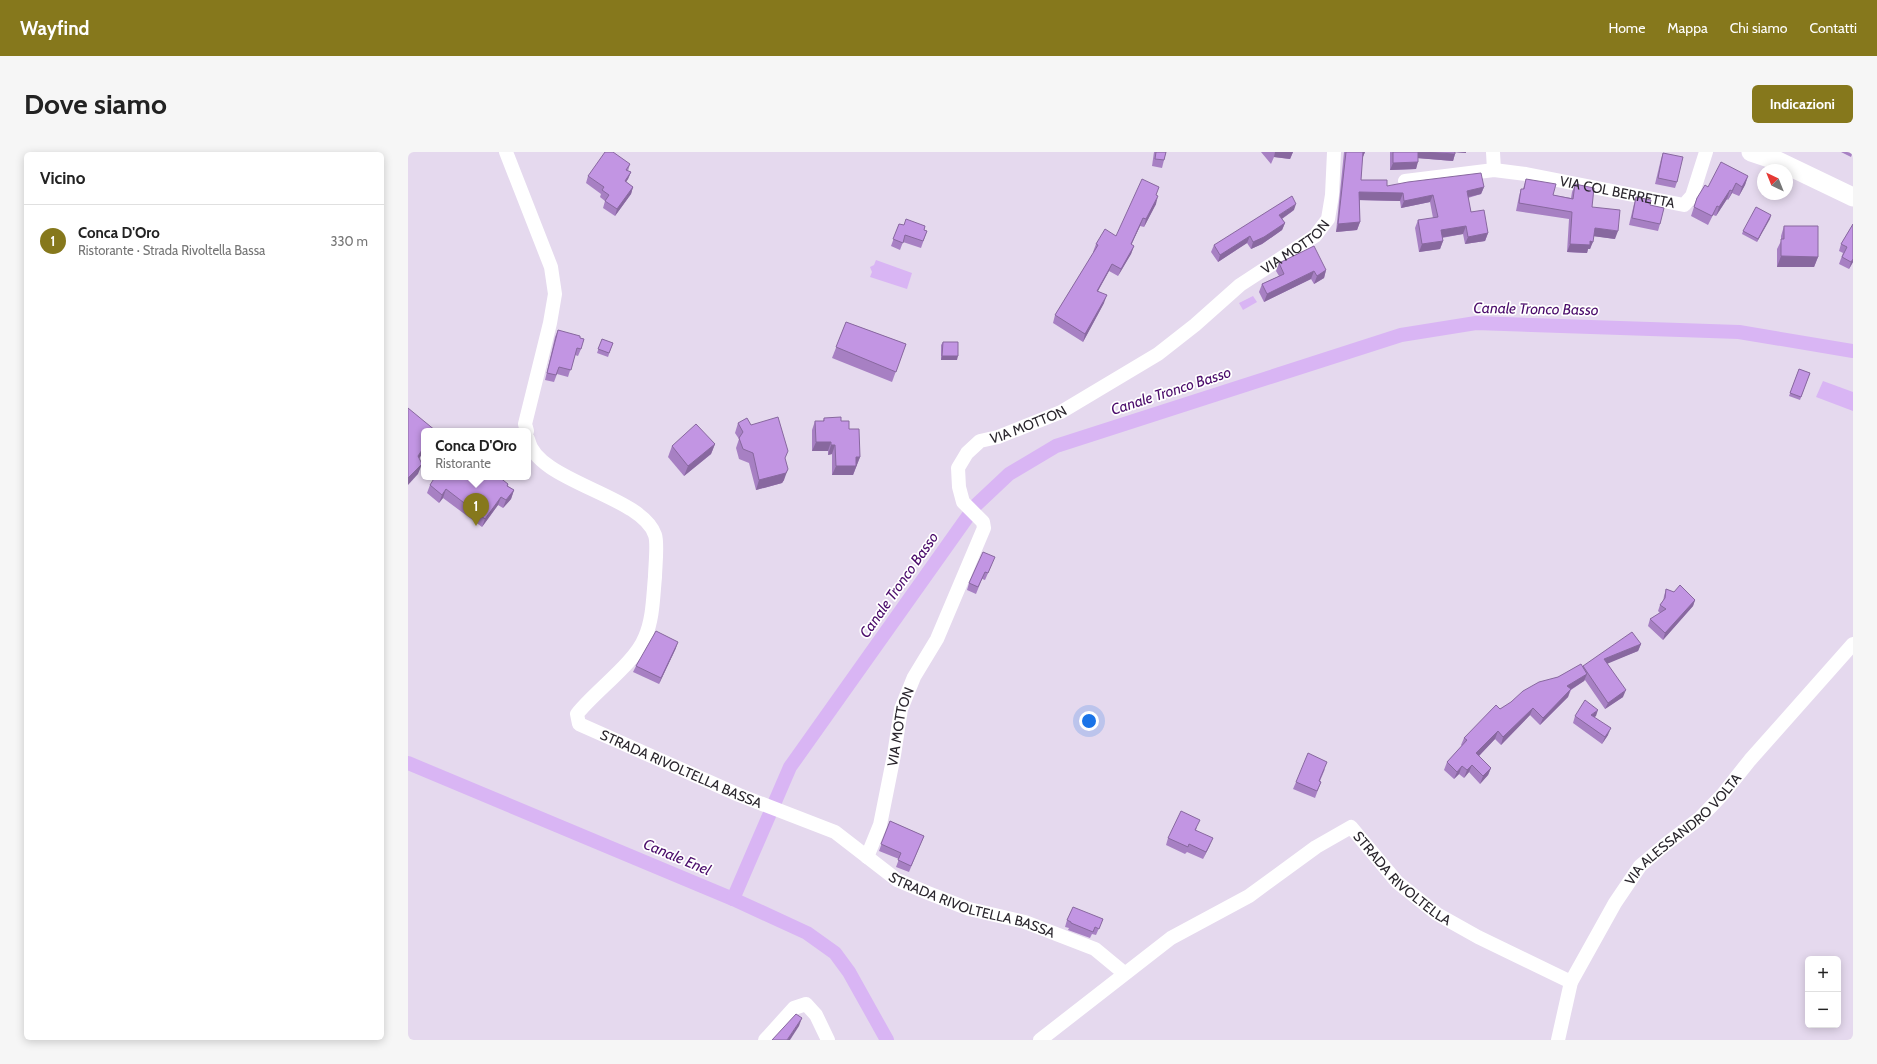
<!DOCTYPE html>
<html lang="it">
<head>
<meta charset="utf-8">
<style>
	body { margin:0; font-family:Cabin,sans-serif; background:#f6f6f6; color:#222 }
	.controls { position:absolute; right:12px; bottom:12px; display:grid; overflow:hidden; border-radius:6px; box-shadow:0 2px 10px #0003 }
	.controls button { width:36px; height:36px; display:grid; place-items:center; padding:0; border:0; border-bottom:1px solid #e0e0e0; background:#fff; color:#222; font:20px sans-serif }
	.compass { position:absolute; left:1349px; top:12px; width:36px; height:36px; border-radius:50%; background:#fff; box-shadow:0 2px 10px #0003; rotate:317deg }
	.you { position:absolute; left:681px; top:569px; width:14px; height:14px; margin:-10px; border:3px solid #fff; border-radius:50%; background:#1a73e8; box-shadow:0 0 0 6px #1a73e833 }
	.badge { display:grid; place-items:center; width:26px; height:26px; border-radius:50%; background:#86781c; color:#fff; font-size:13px; font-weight:700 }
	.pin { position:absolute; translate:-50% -33px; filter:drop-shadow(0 1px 2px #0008) }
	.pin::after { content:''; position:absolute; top:21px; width:14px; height:12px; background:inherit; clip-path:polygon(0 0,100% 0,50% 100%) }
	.popup { position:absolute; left:13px; top:276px; width:110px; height:52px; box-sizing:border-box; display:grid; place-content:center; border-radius:6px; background:#fff; filter:drop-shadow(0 1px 3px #0005); font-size:13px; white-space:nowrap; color:#767676 }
	.popup b { font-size:15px; color:#222 }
	.popup::after { content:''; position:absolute; left:50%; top:100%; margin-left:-8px; border:8px solid transparent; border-top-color:#fff }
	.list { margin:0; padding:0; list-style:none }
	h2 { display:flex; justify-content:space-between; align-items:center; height:52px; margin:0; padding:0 16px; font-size:17px }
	h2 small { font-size:13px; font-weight:400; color:#767676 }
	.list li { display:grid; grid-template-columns:26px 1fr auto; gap:12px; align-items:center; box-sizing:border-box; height:72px; padding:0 16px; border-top:1px solid #e0e0e0 }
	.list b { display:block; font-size:15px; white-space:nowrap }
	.list p { margin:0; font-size:13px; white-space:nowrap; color:#767676 }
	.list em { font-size:13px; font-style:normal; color:#767676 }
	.map { position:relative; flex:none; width:1445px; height:888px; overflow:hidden; border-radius:6px }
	header { display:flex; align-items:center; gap:24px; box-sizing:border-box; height:56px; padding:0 20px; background:#86781c; color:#fff }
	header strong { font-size:19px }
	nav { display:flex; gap:22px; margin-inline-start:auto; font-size:14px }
	.intro { display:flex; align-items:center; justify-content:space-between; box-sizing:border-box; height:96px; padding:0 24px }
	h1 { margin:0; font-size:28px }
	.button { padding:10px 18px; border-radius:6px; background:#86781c; color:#fff; font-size:14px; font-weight:700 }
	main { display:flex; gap:24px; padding:0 24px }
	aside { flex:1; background:#fff; border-radius:6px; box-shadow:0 2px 10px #0003 }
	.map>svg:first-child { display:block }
	.water { fill:#d9b5f4 }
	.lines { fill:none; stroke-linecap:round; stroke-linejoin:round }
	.canal { stroke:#d9b5f4; stroke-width:14 }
	.minor { stroke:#fff; stroke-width:14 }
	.secondary { stroke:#fff; stroke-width:19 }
	.wall { fill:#a780c3 }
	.shaded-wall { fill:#88689f }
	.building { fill:#c295e3; stroke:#88689f }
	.labels { text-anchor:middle; stroke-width:3.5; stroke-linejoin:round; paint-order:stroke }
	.street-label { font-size:14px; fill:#2a262d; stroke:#fff }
	.water-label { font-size:15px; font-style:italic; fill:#4a0b6a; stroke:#fff }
</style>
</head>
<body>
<header>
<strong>Wayfind</strong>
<nav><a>Home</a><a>Mappa</a><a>Chi siamo</a><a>Contatti</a></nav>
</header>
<div class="intro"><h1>Dove siamo</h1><a class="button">Indicazioni</a></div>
<main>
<aside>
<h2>Vicino<small></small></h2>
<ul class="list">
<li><span class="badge">1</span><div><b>Conca D'Oro</b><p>Ristorante · Strada Rivoltella Bassa</p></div><em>330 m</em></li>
</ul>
</aside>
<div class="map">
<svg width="1445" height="888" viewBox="0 0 1445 888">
	<rect width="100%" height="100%" fill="#e5d9ee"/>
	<g class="water">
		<polygon points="468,108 504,121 499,137 462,125 464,120 462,115 466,113"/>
		<polygon points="845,144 849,150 835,158 831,151"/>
		<polygon points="1415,229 1445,240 1445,259 1408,245"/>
	</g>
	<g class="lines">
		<g class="canal">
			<polyline points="0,611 325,747 399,781 427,801 441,820 479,888"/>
			<polyline points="325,747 382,615 568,353 601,322 648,294 993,183 1068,171 1331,180 1445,199"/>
		</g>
		<g class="minor">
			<polyline points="98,0 143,115 147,142 142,171 117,272 119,279"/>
			<polyline points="1085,0 1086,18"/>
			<path id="s1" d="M997,29L1086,18L1118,22L1276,53L1284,44L1298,0"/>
			<path id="s2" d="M120,287C128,330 234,343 247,383C250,391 247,416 247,425C245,445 245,467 237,485C227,511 187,539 169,562L171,572L331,643L427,680L489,728L520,741L561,757L617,770L687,797L716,821"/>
			<path id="s3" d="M459,705L472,673L486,603L493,557L506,525L529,487L576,376L575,370L555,350L551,335L550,316L559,301L572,289L590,285L653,260L750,202L787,173L832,133L907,84L920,67L924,43L926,0"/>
			<polyline points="357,888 386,856 398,852 408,863 420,888"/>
			<path id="s4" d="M632,888L763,786L841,744L908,695L943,675L989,730L1029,762L1070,785L1163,830"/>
			<path id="s5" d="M1150,888L1163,830L1207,751L1232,714L1258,692L1292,666L1315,642L1342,608L1445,492"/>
		</g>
		<polyline class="secondary" points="1343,0 1370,9 1445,45"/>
	</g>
	<g class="wall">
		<polygon points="746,0 758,0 754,16 744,14"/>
		<polygon points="853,0 885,0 882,7 866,5 863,12"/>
		<polygon points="936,0 957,0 954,7 953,28 979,34 1076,35 1073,42 1060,46 1063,60 1080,81 1077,89 1057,92 1055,82 1034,86 1035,89 1032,97 1011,100 1007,76 1010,68 1025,66 1022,50 993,56 992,49 952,48 952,70 949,78 928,80"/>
		<polygon points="982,0 1058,0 1058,1 1047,0 1047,2 1045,9 1010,6 1008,17 982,18"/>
		<polygon points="1433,0 1445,0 1443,5"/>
		<polygon points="1255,1 1269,30 1267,36 1247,32 1253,7"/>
		<polygon points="222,12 220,19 223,20 220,27 218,30 225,35 223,42 207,64 195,56 197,49 192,45 193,42 178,31 180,24"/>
		<polygon points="1340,24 1337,33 1331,44 1324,41 1320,48 1319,47 1308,64 1305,63 1300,73 1283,64 1289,46 1300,35"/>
		<polygon points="1118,27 1145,43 1163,46 1164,40 1167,32 1207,87 1186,84 1182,97 1180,97 1179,101 1159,100 1161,67 1108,59 1111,44 1113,37 1115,37"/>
		<polygon points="748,43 748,52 736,75 732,74 723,93 726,94 723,102 710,124 701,119 690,139 696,151 675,190 645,171 647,163 686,100 685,100 688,92 708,84"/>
		<polygon points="1228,45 1242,53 1252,72 1250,79 1221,73 1226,52"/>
		<polygon points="886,58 874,67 877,71 874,78 854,92 843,97 839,91 810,110 803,100 806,93"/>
		<polygon points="1363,63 1349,90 1334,82 1335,79"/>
		<polygon points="491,72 519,79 513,96 495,90 492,98 483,94"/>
		<polygon points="1445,72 1445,110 1441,117 1431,112 1435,101 1431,99 1433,92"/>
		<polygon points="1376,74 1410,105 1406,115 1369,115 1369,97 1373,89 1373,84"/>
		<polygon points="871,111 918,118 916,126 906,132 903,127 856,150 851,140 854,132 871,124 868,119"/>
		<polygon points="438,170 498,192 484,230 424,206"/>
		<polygon points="150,178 172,186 173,197 170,204 167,203 160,225 149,222 146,230 137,228 147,185"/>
		<polygon points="194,187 205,191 200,205 189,201"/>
		<polygon points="535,190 549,208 533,208 533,193"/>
		<polygon points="1391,217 1402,221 1392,248 1381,244"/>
		<polygon points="416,266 433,269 441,277 452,305 445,323 424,323 424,302 420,303 420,299 404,299 404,278 407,269 415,269"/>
		<polygon points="330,271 343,273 377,307 376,328 374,331 348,338 341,311 331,307 328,296 331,287 327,281"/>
		<polygon points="307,292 303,302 276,324 260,305 264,294"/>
		<polygon points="100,332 100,334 106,338 103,347 95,356 90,353 74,375 35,346 31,351 19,341 22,333"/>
		<polygon points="584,412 577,428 574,427 568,442 559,438 561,431"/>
		<polygon points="1258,437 1287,448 1285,454 1255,488 1240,474 1242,467 1252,461 1250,459 1252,453 1255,449 1256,444"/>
		<polygon points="1233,492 1230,499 1199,511 1215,545 1197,557 1177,528 1176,529 1163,538 1160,545 1132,573 1122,563 1093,593 1087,587 1071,604 1083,616 1080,623 1072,632 1061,620 1056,626 1051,622 1046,627 1036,618 1039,610 1054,594 1053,593 1056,586 1092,557 1150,525 1174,515"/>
		<polygon points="268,496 251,532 225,520 228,514"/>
		<polygon points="1167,564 1188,564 1186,565 1200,583 1194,592 1165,571"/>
		<polygon points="917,617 912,629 913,630 907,646 885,637 888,630"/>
		<polygon points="482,669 516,684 501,720 488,715 491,707 471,699"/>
		<polygon points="789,675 788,678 802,693 795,707 779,700 777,702 758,693 760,686"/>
		<polygon points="695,767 688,783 684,782 682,786 660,778 661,776 657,775 659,768"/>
	</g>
	<g class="shaded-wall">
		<polygon points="867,0 885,0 882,7 866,5"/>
		<polygon points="955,0 957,0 954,7"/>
		<polygon points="1010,0 1014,0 1047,2 1045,9 1008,6"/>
		<polygon points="1045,0 1058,0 1058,1"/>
		<polygon points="1010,10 1008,17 982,18 985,11"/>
		<polygon points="223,20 220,27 214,36 217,29"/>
		<polygon points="1340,24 1337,33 1331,44 1334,35"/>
		<polygon points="1328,31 1324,41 1320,48 1324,39"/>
		<polygon points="225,35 223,42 207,64 209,57"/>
		<polygon points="1076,35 1073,42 1056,46 1059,39"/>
		<polygon points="1322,38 1319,47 1308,64 1311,55"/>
		<polygon points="951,40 995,41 992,49 948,48"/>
		<polygon points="1025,43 1022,50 993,56 996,49"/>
		<polygon points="750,44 748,52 736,75 738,67"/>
		<polygon points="888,52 886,58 869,70 871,63"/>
		<polygon points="1363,63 1362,67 1349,90 1350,87"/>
		<polygon points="735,66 732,74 720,100 723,92"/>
		<polygon points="952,70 949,78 928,80 930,72"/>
		<polygon points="877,71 874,78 854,92 843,97 845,90"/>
		<polygon points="1058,74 1055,82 1030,86 1033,78"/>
		<polygon points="1187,76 1210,79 1207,87 1184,84"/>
		<polygon points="1080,81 1077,89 1057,92 1060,85"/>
		<polygon points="842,84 839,91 810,110 812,103"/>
		<polygon points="1035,89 1032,97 1011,100 1014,92"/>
		<polygon points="1182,89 1185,90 1182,97 1180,97 1179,101 1159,100 1162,92"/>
		<polygon points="726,94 723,102 710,124 713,117"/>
		<polygon points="1373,104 1410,105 1406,115 1369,115"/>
		<polygon points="1445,107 1445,110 1441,117 1443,110"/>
		<polygon points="704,112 701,119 686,146 689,139"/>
		<polygon points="918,118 916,126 906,132 909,124"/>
		<polygon points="906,119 903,127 856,150 859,142"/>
		<polygon points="699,143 696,151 675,190 677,182"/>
		<polygon points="534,204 550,204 549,208 533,208"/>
		<polygon points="408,290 423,290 420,299 404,299"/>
		<polygon points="307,292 303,302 276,324 280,314"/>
		<polygon points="423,293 427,293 424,302 420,303"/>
		<polygon points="16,295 16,297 14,302 6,315 10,304"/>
		<polygon points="448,305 452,305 445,323 424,323 428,314"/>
		<polygon points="14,312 10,322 0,333 0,326"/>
		<polygon points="380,317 376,328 374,331 348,338 351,328"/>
		<polygon points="38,337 35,346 31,351 34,343"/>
		<polygon points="106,338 103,347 95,356 98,348"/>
		<polygon points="93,345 90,353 74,375 77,367"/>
		<polygon points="1287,448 1285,454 1255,488 1257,481"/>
		<polygon points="270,490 268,496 251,532 253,526"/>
		<polygon points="1233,492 1230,499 1194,514 1196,507"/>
		<polygon points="1179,522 1176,529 1162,538 1160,545 1132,573 1135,566 1159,534"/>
		<polygon points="1218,538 1215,545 1197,557 1200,551"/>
		<polygon points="1125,556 1122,563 1093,593 1095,585"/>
		<polygon points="1190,558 1188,564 1180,569 1183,563"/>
		<polygon points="1203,576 1200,583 1194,592 1197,585"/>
		<polygon points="1090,579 1087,587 1066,609 1068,601"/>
		<polygon points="1064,613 1061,620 1056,626 1059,618"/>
		<polygon points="1054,614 1051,622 1046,627 1049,620"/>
		<polygon points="1083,616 1080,623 1072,632 1075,624"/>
		<polygon points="805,686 802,693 795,707 798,700"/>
		<polygon points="394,866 391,874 382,888 379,888"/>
	</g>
	<g class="building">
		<polygon points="197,0 205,0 222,12 218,18 223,20 217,29 225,35 209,57 197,49 201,43 194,38 196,35 180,24"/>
		<polygon points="748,0 758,0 756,8 747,7"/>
		<polygon points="938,0 955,0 953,28 979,28 979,34 1000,30 1073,21 1076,35 1059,39 1063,60 1076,58 1080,81 1060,85 1058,74 1033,78 1035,89 1014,92 1010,68 1030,65 1025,43 996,49 995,41 951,40 952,70 930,72"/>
		<polygon points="985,0 1010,0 1010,10 985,11"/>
		<polygon points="1014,0 1047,0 1047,2"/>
		<polygon points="1255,1 1275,5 1269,30 1250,26"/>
		<polygon points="1313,10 1340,24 1334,35 1328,31 1324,39 1322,38 1311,55 1309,54 1304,64 1286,55 1289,46 1297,33 1300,35"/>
		<polygon points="734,27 751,35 748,43 750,44 738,67 735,66 723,92 726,94 713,117 704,112 689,139 699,143 677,182 647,163 690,93 688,92 697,77 708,84"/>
		<polygon points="1118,27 1148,32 1145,43 1165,47 1167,32 1186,36 1184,55 1212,58 1210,79 1187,76 1185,90 1182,89 1182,93 1162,92 1164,60 1111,51 1113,37 1116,37"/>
		<polygon points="884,44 888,52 871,63 877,71 856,85 845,90 842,84 812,103 806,93"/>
		<polygon points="1228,45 1243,48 1242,53 1256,56 1252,72 1224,66"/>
		<polygon points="1348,55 1363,63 1350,87 1335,79"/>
		<polygon points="498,67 517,74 516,78 519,79 515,89 497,83 495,91 485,87 491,72 496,73"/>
		<polygon points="1445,72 1445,107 1443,110 1434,105 1439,95 1433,92"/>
		<polygon points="1376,74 1410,74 1410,105 1373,104 1373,87 1376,87"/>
		<polygon points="906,94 918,118 909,124 906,119 859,142 854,132 876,122 871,111"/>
		<polygon points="438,170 498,192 488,220 428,195"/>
		<polygon points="150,178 172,184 172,186 176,187 173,197 169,196 163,218 151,215 148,223 139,221"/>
		<polygon points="194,187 205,191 201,201 190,197"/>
		<polygon points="535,190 550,190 550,204 534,204"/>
		<polygon points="1391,217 1402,221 1393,245 1382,241"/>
		<polygon points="0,256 28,279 16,279 16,295 10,304 14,312 0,326"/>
		<polygon points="370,265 380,299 377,306 380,317 378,321 351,328 345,301 335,297 331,286 335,280 330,271 339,266 343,273"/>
		<polygon points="433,265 433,269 441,269 441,277 451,277 452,305 448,305 448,314 428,314 427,293 423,293 423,290 408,290 407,269 416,269 416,266"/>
		<polygon points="288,272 307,292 280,314 264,294"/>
		<polygon points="27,325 91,325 100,332 99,334 106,338 98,348 93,345 77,367 38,337 34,343 22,333"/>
		<polygon points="575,400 587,405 580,421 577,420 570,435 561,431"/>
		<polygon points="1272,433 1287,448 1257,481 1242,467 1258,457 1252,453 1257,446 1258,437 1266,440"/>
		<polygon points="248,479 270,490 253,526 228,514"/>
		<polygon points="1224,480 1233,492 1196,507 1218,538 1200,551 1175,514"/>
		<polygon points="1173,512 1179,522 1159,534 1163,537 1135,566 1125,556 1095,585 1090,579 1068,601 1083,616 1075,624 1064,613 1059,618 1054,614 1049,620 1039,610 1059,588 1056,586 1088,553 1092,557 1103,550 1115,539 1131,530 1150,525"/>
		<polygon points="1177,548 1190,558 1183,563 1203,576 1197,585 1167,564"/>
		<polygon points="900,601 919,610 911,629 913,630 909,639 888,630"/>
		<polygon points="773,659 792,668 787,678 805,686 798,700 781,692 780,695 760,686"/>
		<polygon points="482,669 516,684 503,714 490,708 493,701 473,692"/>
		<polygon points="665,755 695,767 691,777 687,775 685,780 663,771 663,770 659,768"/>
		<polygon points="388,862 394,866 379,888 364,888"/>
	</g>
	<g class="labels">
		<g class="street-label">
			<text dy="5" stroke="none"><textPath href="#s1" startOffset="215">VIA COL BERRETTA</textPath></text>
			<text dy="5" stroke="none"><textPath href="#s3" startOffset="830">VIA MOTTON</textPath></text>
			<text dy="5" stroke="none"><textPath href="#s3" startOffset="507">VIA MOTTON</textPath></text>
			<text dy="5" stroke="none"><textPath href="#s3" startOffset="135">VIA MOTTON</textPath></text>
			<text dy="5" stroke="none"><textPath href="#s2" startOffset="492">STRADA RIVOLTELLA BASSA</textPath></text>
			<text dy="5" stroke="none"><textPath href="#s5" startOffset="251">VIA ALESSANDRO VOLTA</textPath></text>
			<text dy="5" stroke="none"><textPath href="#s4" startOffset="451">STRADA RIVOLTELLA</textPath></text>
			<text dy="5" stroke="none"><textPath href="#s2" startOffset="816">STRADA RIVOLTELLA BASSA</textPath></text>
		</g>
		<g class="water-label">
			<text transform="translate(1128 157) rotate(1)" y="5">Canale Tronco Basso</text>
			<text transform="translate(763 239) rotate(-18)" y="5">Canale Tronco Basso</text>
			<text transform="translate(491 433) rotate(-55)" y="5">Canale Tronco Basso</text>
			<text transform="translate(269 705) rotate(23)" y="5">Canale Enel</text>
		</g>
	</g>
</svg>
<div class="controls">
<button>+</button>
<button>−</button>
</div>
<svg class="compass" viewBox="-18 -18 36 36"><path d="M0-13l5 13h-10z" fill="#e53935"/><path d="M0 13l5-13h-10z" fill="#767676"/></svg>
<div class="you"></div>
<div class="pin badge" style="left:68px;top:374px">1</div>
<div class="popup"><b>Conca D'Oro</b>Ristorante</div>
</div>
</main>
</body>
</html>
